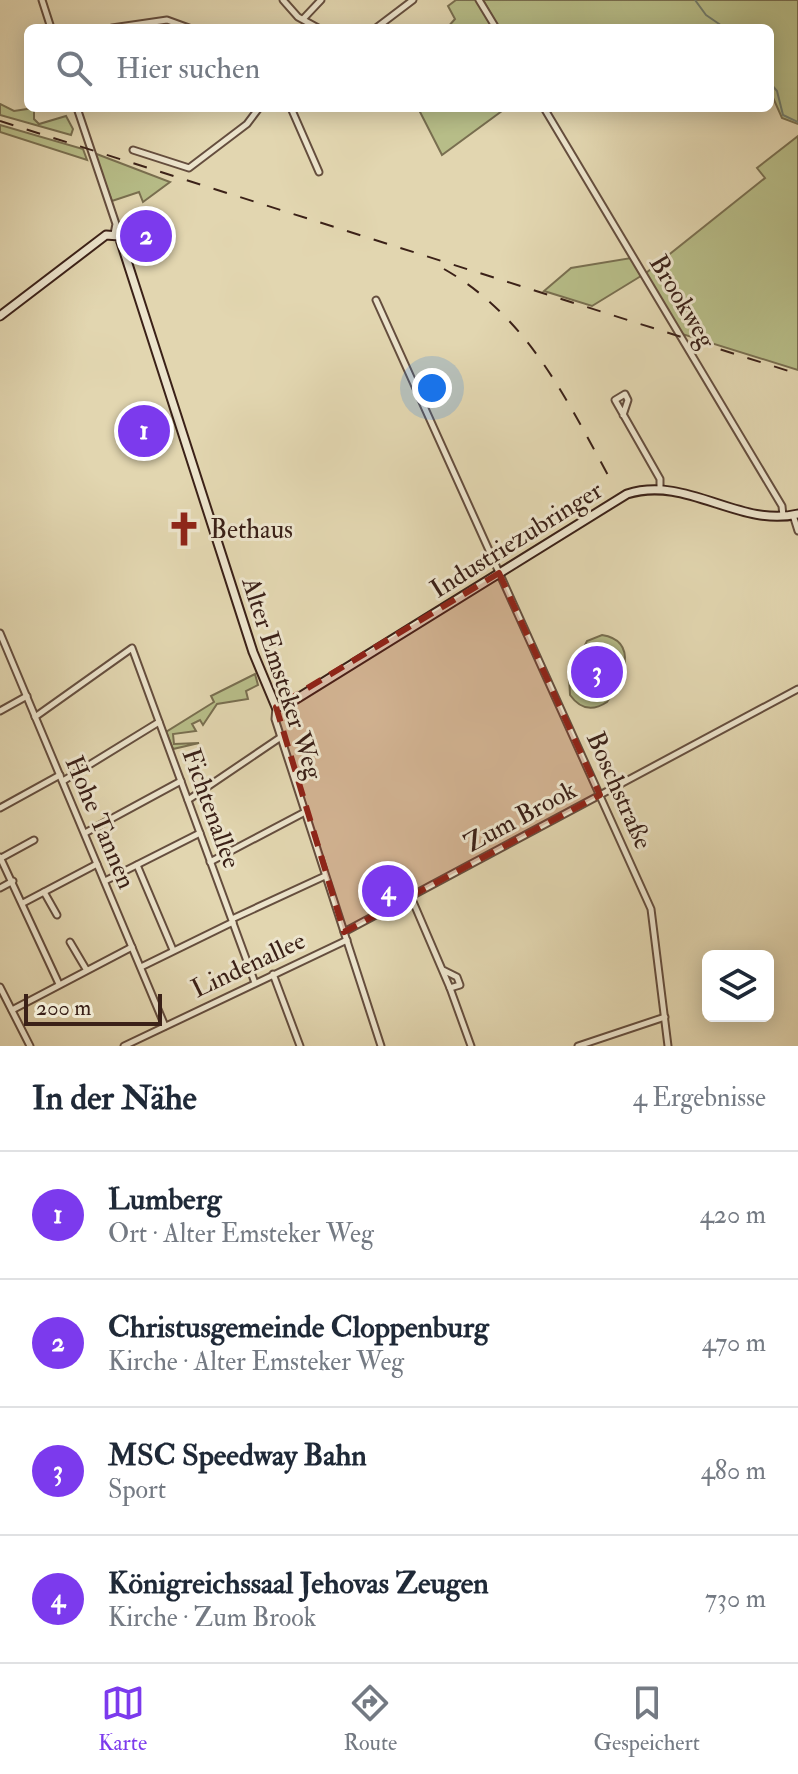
<!DOCTYPE html>
<html lang="de">
<head>
<meta charset="utf-8">
<style>
	body { margin:0; font-family:"IM FELL Double Pica",serif; background:#f6f6f7; color:#1f2937 }
	.controls { position:absolute; right:24px; bottom:24px; display:grid; overflow:hidden; border-radius:12px; box-shadow:0 4px 20px #0003 }
	.controls button { width:72px; height:72px; display:grid; place-items:center; padding:0; border:0; border-bottom:2px solid #e0e1e3; background:#fff; color:#1f2937; font:40px sans-serif }
	.scale { position:absolute; left:24px; bottom:20px; width:138px; box-sizing:border-box; padding-left:8px; border:4px solid #3b2118; border-top:0; font-size:22px; line-height:28px; white-space:nowrap; color:#3b2118; -webkit-text-stroke:6px #ece4cc; paint-order:stroke }
	.you { position:absolute; left:432px; top:388px; width:28px; height:28px; margin:-20px; border:6px solid #fff; border-radius:50%; background:#1a73e8; box-shadow:0 0 0 12px #1a73e833 }
	.badge { display:grid; place-items:center; width:52px; height:52px; border-radius:50%; background:#7c3aed; color:#fff; font-size:26px; font-weight:700 }
	.pin { position:absolute; translate:-50% -50%; border:4px solid #fff; box-shadow:0 2px 8px #0006 }
	.list { margin:0; padding:0; list-style:none }
	h2 { display:flex; justify-content:space-between; align-items:center; height:104px; margin:0; padding:0 32px; font-size:34px }
	h2 small { font-size:26px; font-weight:400; color:#747a83 }
	.list li { display:grid; grid-template-columns:52px 1fr auto; gap:24px; align-items:center; box-sizing:border-box; height:128px; padding:0 32px; border-top:2px solid #e0e1e3 }
	.list b { display:block; font-size:30px; white-space:nowrap }
	.list p { margin:0; font-size:26px; white-space:nowrap; color:#747a83 }
	.list em { font-size:26px; font-style:normal; color:#747a83 }
	.icon { flex:none; width:44px; height:44px; fill:none; stroke:currentColor; stroke-width:2; stroke-linecap:round; stroke-linejoin:round }
	.map { position:relative; flex:none; width:798px; height:1046px; overflow:hidden }
	.search { position:absolute; background:#fff; box-shadow:0 4px 20px #0003; left:24px; right:24px; top:24px; height:88px; display:flex; align-items:center; gap:20px; box-sizing:border-box; padding:0 28px; border-radius:12px; color:#747a83; font-size:30px }
	.sheet { height:616px; background:#fff }
	nav { display:flex; justify-content:space-around; align-items:center; box-sizing:border-box; height:112px; border-top:2px solid #e0e1e3; background:#fff; font-size:22px; color:#747a83 }
	nav a { display:grid; justify-items:center; gap:4px }
	nav .on { color:#7c3aed }
	.map>svg:first-child { display:block }
	.green { fill:#b7bd88; stroke:#796f50; stroke-width:2 }
	.lines { fill:none; stroke-linecap:round; stroke-linejoin:round }
	.stream { stroke:#727d6d; stroke-width:2 }
	.street-casing { stroke:#654e3e; stroke-width:9 }
	.secondary-casing { stroke:#3b2118; stroke-width:11 }
	.street { stroke:#ece4cc; stroke-width:5 }
	.secondary { stroke:#ece4cc; stroke-width:7 }
	.rail { stroke:#3b2118; stroke-width:2; stroke-dasharray:14 14; stroke-linecap:butt }
	.marked { fill:#8f2418; fill-opacity:0.2; stroke:#8f2418; stroke-width:6; stroke-dasharray:16 10; stroke-linejoin:round }
	.labels { text-anchor:middle; stroke-width:6; stroke-linejoin:round; paint-order:stroke }
	.street-label { font-size:26px; fill:#3b2118; stroke:#ece4cc }
	.poi-label { font-size:26px; fill:#3b2118; stroke:#ece4cc; text-anchor:start }
</style>
</head>
<body>
<div class="map">
<svg width="798" height="1046" viewBox="0 0 798 1046">
	<rect width="100%" height="100%" fill="#e2d6b0"/>
	<filter id="stains"><feTurbulence type="fractalNoise" baseFrequency=".0025" numOctaves="4"/><feColorMatrix values="0 0 0 0 .2 0 0 0 0 .09 0 0 0 0 .02 0 0 0 .5 -.17"/></filter>
	<radialGradient id="worn" r=".72"><stop offset=".6" stop-color="#630" stop-opacity="0"/><stop offset="1" stop-color="#630" stop-opacity=".3"/></radialGradient>
	<g class="green">
		<polygon points="456,0 477,0 494,28 447,28 455,19 448,6"/>
		<polygon points="483,0 798,0 798,124 782,118 770,91 770,28 499,28"/>
		<polygon points="0,104 14,111 34,108 34,119 39,124 66,116 73,129 71,135 0,115"/>
		<polygon points="418,108 506,108 442,155"/>
		<polygon points="0,125 83,149 87,160 0,132"/>
		<polygon points="798,136 798,370 682,334 646,273 765,178 757,168"/>
		<polygon points="94,153 170,182 143,202 139,192 112,201"/>
		<polygon points="631,258 641,276 592,306 544,291 571,268"/>
		<path d="M602,635C640,641 623,682 607,702C592,712 580,709 570,695L569,676L587,641Z"/>
		<polygon points="255,674 258,685 246,691 248,699 217,704 203,725 200,720 192,724 196,731 173,734 174,744 199,743 173,749 166,732 214,702 211,696"/>
	</g>
	<g class="lines">
		<g class="stream">
			<polyline points="695,0 706,15 725,28"/>
			<polyline points="770,83 777,91 783,115 798,122"/>
		</g>
		<g class="street-casing">
			<g id="street">
				<polyline points="42,0 51,28"/>
				<polyline points="283,0 298,17 318,28"/>
				<polyline points="479,0 496,28"/>
				<polyline points="304,18 321,0"/>
				<polyline points="112,28 167,20 189,28"/>
				<polyline points="376,28 413,0"/>
				<polyline points="77,108 116,224 114,234"/>
				<polyline points="291,108 319,172"/>
				<polyline points="544,108 782,506 783,516"/>
				<polyline points="133,150 189,168 247,124 259,108"/>
				<polyline points="376,300 651,909 668,1046"/>
				<polyline points="623,415 628,400 625,394 615,400 660,479 660,488"/>
				<polyline points="793,515 798,531"/>
				<polyline points="0,633 165,1026"/>
				<polyline points="276,707 275,719 381,1046"/>
				<polyline points="0,711 27,696"/>
				<polyline points="35,717 132,648 255,983"/>
				<polyline points="63,781 159,722"/>
				<polyline points="188,800 281,737"/>
				<polyline points="0,808 60,775"/>
				<polyline points="85,833 181,781"/>
				<polyline points="0,857 59,984"/>
				<polyline points="1,858 34,840"/>
				<polyline points="210,862 305,812"/>
				<polyline points="137,865 173,950"/>
				<polyline points="105,881 200,833"/>
				<polyline points="0,888 13,881"/>
				<polyline points="44,892 57,915"/>
				<polyline points="411,897 450,988 460,985 457,977 443,970"/>
				<polyline points="23,903 97,864"/>
				<polyline points="232,919 325,876"/>
				<polyline points="344,932 798,689"/>
				<polyline points="70,942 86,969"/>
				<polyline points="141,967 233,922"/>
				<polyline points="273,974 300,1046"/>
				<polyline points="0,987 30,1046"/>
				<polyline points="450,988 471,1046"/>
				<polyline points="12,1010 132,947"/>
				<polyline points="124,1046 347,940"/>
				<polyline points="578,1046 665,1017"/>
			</g>
		</g>
		<g class="secondary-casing">
			<path id="secondary" d="M0,316L106,235L119,236L253,652L276,707L285,706L627,494C687,475 739,528 798,514"/>
		</g>
		<use href="#street" class="street"/>
		<use href="#secondary" class="secondary"/>
		<g class="rail">
			<polyline points="0,121 798,374"/>
			<path d="M444,269C530,318 568,403 614,486"/>
		</g>
	</g>
	<path class="marked" d="M499,573L600,795L344,932L276,707Z"/>
	<defs>
		<g id="church-bare" transform="scale(2.76)"><path d="M-1.2-6h2.4v3.5h3.3v2.4h-3.3V6h-2.4V-.1h-3.3v-2.4h3.3Z" fill="#8f2418" stroke="#ece4cc" stroke-width="2.5" paint-order="stroke"/></g>
	</defs>
	<g fill-rule="evenodd">
		<use href="#church-bare" x="184" y="529"/>
	</g>
	<g class="labels">
		<g class="street-label">
			<text transform="translate(683 301) rotate(59)" y="9">Brookweg</text>
			<text transform="translate(516 539) rotate(-32)" y="9">Industriezubringer</text>
			<text transform="translate(283 678) rotate(72)" y="9">Alter Emsteker Weg</text>
			<text transform="translate(620 790) rotate(66)" y="9">Boschstraße</text>
			<text transform="translate(212 808) rotate(70)" y="9">Fichtenallee</text>
			<text transform="translate(520 816) rotate(-28)" y="9">Zum Brook</text>
			<text transform="translate(101 822) rotate(67)" y="9">Hohe Tannen</text>
			<text transform="translate(248 964) rotate(-25)" y="9">Lindenallee</text>
		</g>
		<g class="poi-label">
			<text x="210" y="538">Bethaus</text>
		</g>
	</g>
	<rect width="100%" height="100%" filter="url(#stains)"/>
	<rect width="100%" height="100%" fill="url(#worn)"/>
</svg>
<div class="controls">
<button><svg class="icon" aria-label="layers" viewBox="0 0 24 24"><path d="M12 4l9 5-9 5-9-5zM3 14l9 5 9-5"/></svg></button>
</div>
<div class="scale">200 m</div>
<div class="you"></div>
<div class="pin badge" style="left:144px;top:431px">1</div>
<div class="pin badge" style="left:146px;top:236px">2</div>
<div class="pin badge" style="left:597px;top:672px">3</div>
<div class="pin badge" style="left:388px;top:891px">4</div>
<div class="search"><svg class="icon" aria-label="search" viewBox="0 0 24 24"><circle cx="10" cy="10" r="6"/><path d="M15 15l6 6"/></svg>Hier suchen</div>
</div>
<section class="sheet">
<h2>In der Nähe<small>4 Ergebnisse</small></h2>
<ul class="list">
<li><span class="badge">1</span><div><b>Lumberg</b><p>Ort · Alter Emsteker Weg</p></div><em>420 m</em></li>
<li><span class="badge">2</span><div><b>Christusgemeinde Cloppenburg</b><p>Kirche · Alter Emsteker Weg</p></div><em>470 m</em></li>
<li><span class="badge">3</span><div><b>MSC Speedway Bahn</b><p>Sport</p></div><em>480 m</em></li>
<li><span class="badge">4</span><div><b>Königreichssaal Jehovas Zeugen</b><p>Kirche · Zum Brook</p></div><em>730 m</em></li>
</ul>
</section>
<nav>
<a class="on"><svg class="icon" aria-label="map" viewBox="0 0 24 24"><path d="M3 6l6-2 6 2 6-2v14l-6 2-6-2-6 2zM9 4v14M15 6v14"/></svg>Karte</a>
<a><svg class="icon" aria-label="directions" viewBox="0 0 24 24"><path d="M12 3l9 9-9 9-9-9zM9 14v-3h6M13 9l2 2-2 2"/></svg>Route</a>
<a><svg class="icon" aria-label="saved" viewBox="0 0 24 24"><path d="M7 4h10v16l-5-4-5 4z"/></svg>Gespeichert</a>
</nav>
</body>
</html>
